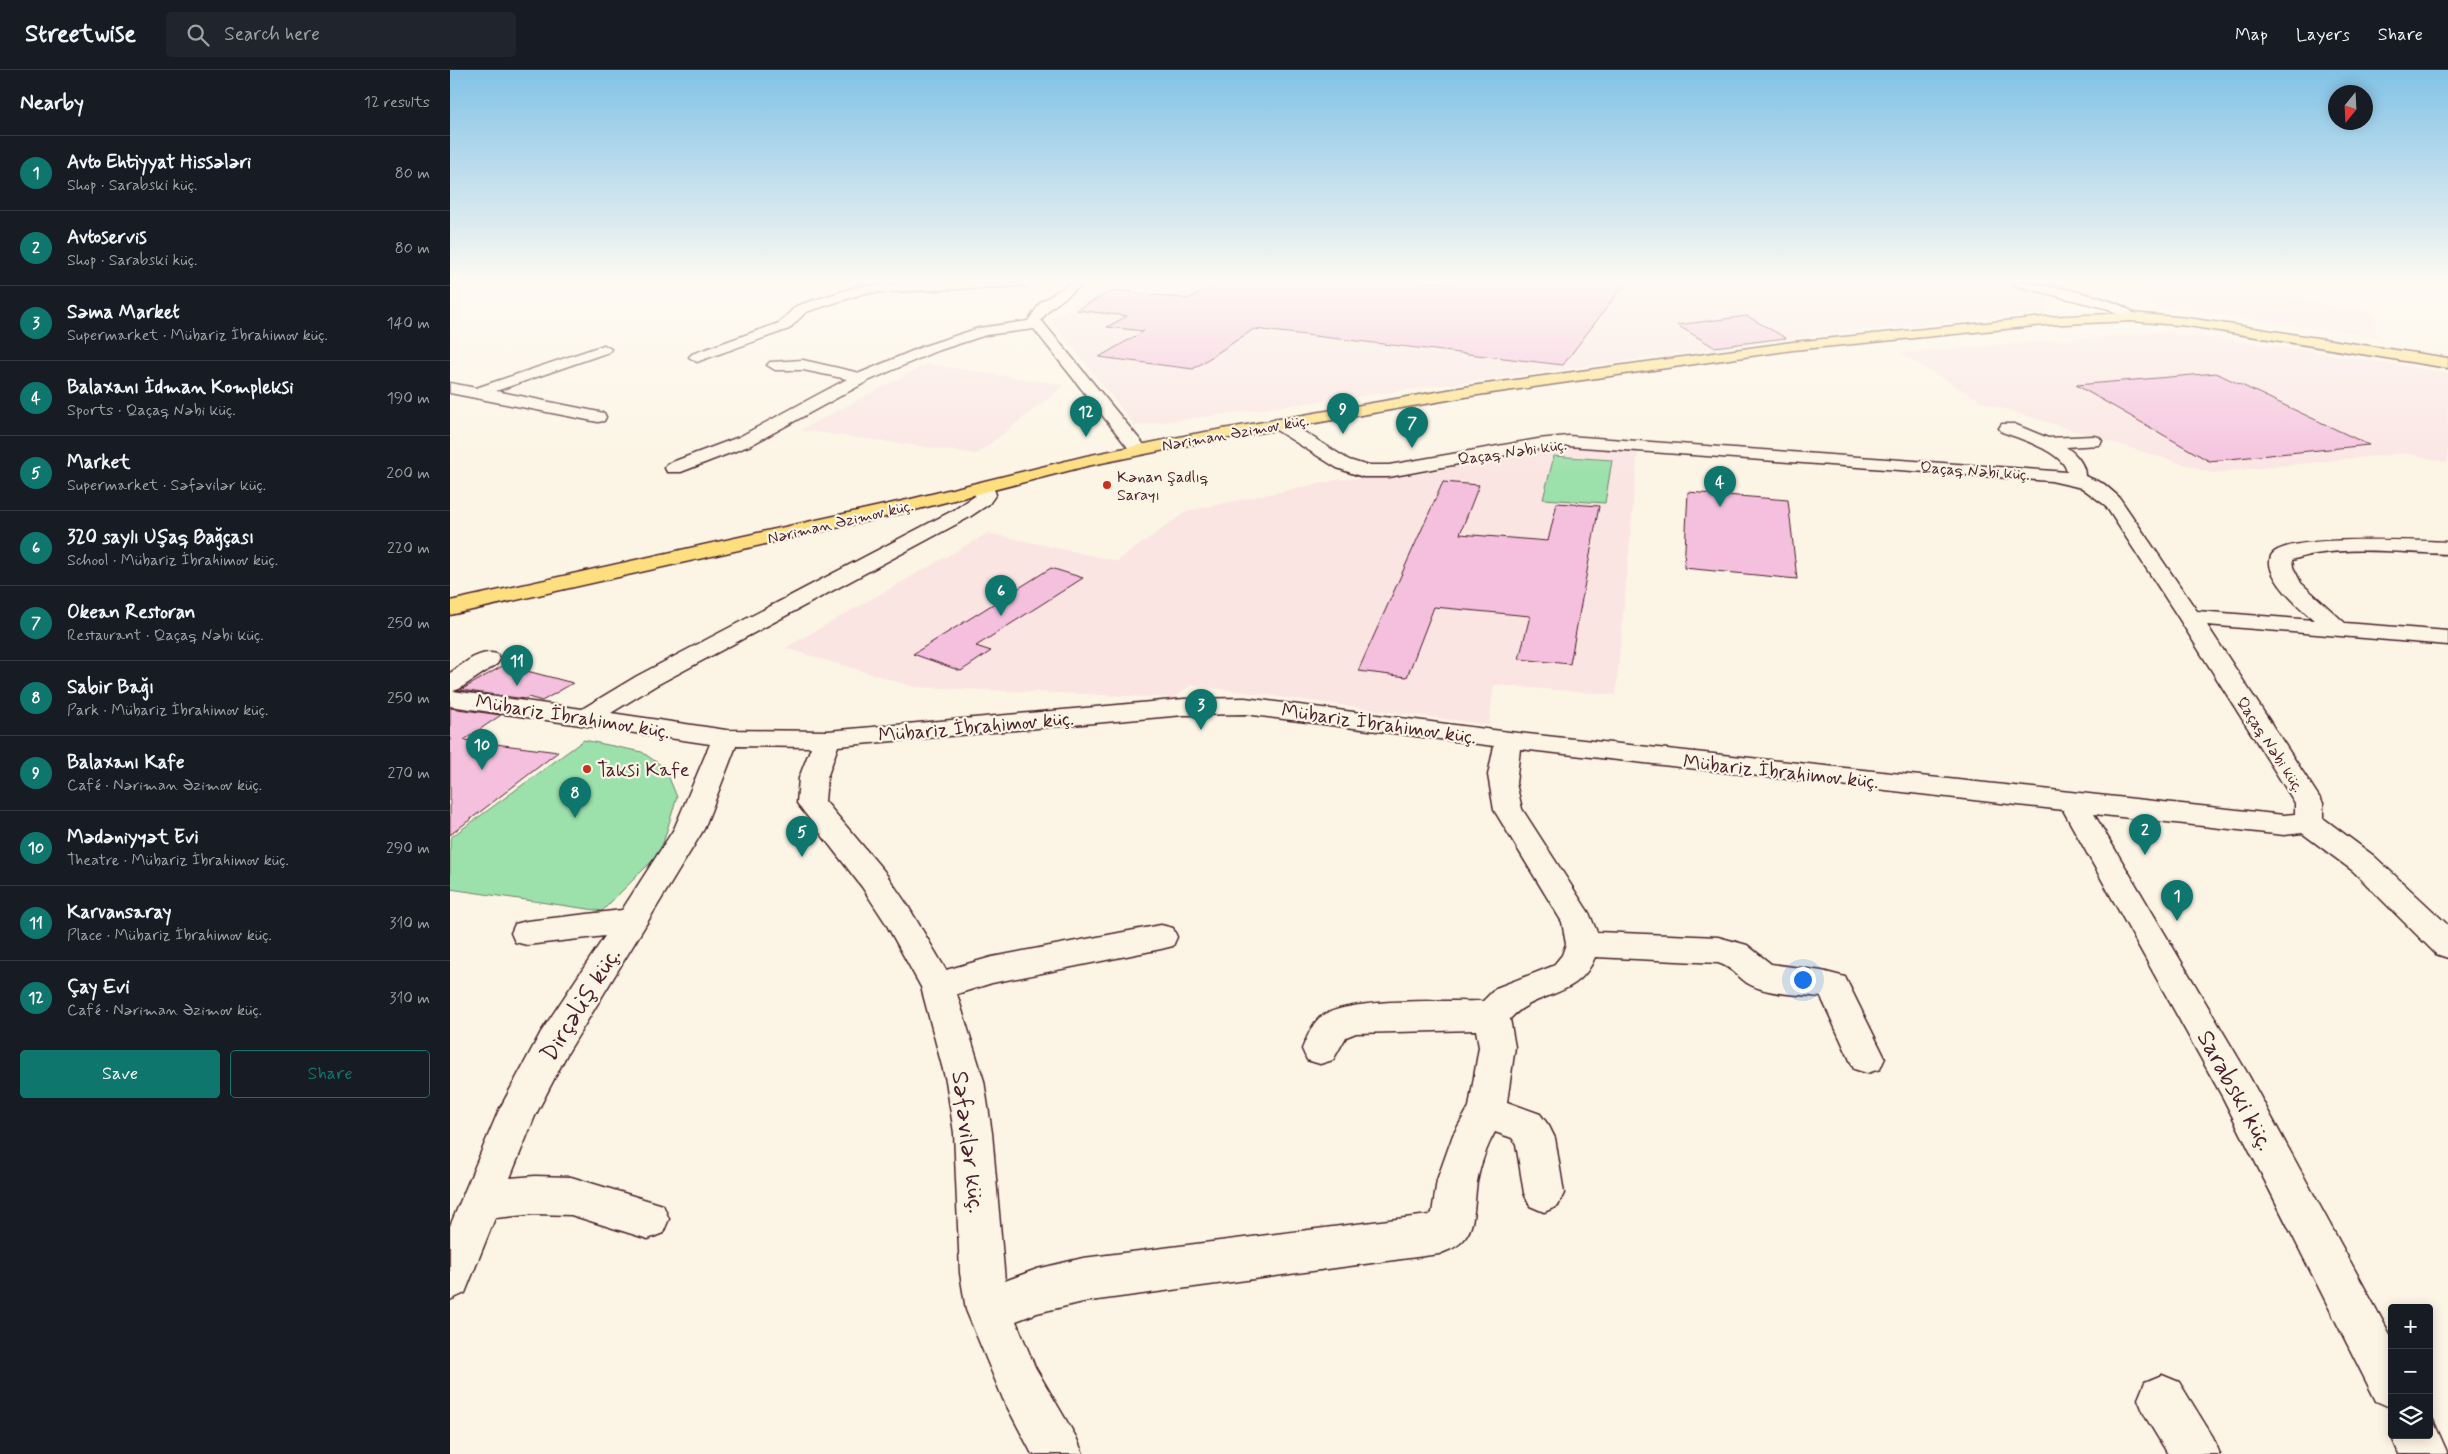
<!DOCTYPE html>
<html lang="en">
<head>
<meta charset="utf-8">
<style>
	body { margin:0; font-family:Mynerve,sans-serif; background:#20242c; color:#f1f3f6 }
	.controls { position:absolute; right:15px; bottom:15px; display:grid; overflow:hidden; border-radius:5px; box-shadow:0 2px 12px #0003 }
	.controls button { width:45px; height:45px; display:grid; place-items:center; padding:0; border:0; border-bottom:1px solid #363941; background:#171b24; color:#f1f3f6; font:25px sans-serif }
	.compass { position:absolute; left:1878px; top:15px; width:45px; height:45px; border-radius:50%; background:#171b24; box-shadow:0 2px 12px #0003; rotate:198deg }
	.you { position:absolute; left:1352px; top:909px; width:18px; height:18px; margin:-12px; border:4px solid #fff; border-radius:50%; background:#1a73e8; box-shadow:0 0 0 8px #1a73e833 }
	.badge { display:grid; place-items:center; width:32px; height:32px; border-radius:50%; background:#0f766e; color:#fff; font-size:16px; font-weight:700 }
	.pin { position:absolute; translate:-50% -41px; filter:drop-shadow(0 1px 2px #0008) }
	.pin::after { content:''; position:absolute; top:26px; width:18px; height:15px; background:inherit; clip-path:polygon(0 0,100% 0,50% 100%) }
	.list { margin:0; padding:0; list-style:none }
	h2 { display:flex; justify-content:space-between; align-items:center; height:65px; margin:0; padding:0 20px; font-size:21px }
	h2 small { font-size:16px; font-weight:400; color:#9ea1a6 }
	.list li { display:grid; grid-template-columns:32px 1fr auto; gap:15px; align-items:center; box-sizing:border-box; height:75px; padding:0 20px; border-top:1px solid #363941 }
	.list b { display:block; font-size:19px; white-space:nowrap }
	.list p { margin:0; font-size:16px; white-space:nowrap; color:#9ea1a6 }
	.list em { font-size:16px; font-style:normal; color:#9ea1a6 }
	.actions { display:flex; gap:10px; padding:15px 20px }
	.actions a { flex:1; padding:11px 0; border:1px solid #0f766e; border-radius:5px; text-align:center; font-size:18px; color:#0f766e }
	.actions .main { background:#0f766e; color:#fff }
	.icon { flex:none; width:28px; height:28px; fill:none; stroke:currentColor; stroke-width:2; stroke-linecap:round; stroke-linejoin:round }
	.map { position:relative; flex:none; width:1998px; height:1384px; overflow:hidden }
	header { display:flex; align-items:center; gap:30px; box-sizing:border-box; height:70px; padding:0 25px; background:#171b24; border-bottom:1px solid #363941 }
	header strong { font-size:24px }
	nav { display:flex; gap:28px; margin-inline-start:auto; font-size:18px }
	.search { width:350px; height:45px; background:#20242c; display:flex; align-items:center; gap:12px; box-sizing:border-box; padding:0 18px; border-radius:5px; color:#9ea1a6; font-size:19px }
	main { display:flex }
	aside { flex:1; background:#171b24 }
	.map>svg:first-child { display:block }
	.built { fill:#fae5e3 }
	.green { fill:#9ce0ab; stroke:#73806b }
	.building { fill:#f4c0dd; stroke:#4a1f2b }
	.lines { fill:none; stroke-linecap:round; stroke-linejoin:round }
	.minor-casing { stroke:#4a1f2b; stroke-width:3 }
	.major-casing { stroke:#4a1f2b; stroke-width:3 }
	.minor { fill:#fcf5e5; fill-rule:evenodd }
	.major { fill:#fddf80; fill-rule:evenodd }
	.poi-dot { fill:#c8321e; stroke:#fcf5e5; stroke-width:2 }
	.labels { text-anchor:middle; stroke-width:4.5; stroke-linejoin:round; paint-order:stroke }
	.far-street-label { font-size:16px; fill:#4a1f2b; stroke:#fcf5e5 }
	.far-poi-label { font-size:16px; fill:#4a1f2b; stroke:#fcf5e5; text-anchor:start }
	.street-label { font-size:20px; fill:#4a1f2b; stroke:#fcf5e5 }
	.poi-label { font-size:20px; fill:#4a1f2b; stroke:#fcf5e5; text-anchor:start }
	.near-street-label { font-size:24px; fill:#4a1f2b; stroke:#fcf5e5 }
</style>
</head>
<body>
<header>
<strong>Streetwise</strong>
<div class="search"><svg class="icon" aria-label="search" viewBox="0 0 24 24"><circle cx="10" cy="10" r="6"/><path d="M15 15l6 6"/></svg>Search here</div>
<nav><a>Map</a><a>Layers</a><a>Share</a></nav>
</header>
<main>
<aside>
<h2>Nearby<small>12 results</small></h2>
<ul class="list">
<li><span class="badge">1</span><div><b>Avto Ehtiyyat Hissələri</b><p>Shop · Sarabski küç.</p></div><em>80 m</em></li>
<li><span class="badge">2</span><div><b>Avtoservis</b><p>Shop · Sarabski küç.</p></div><em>80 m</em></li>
<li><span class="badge">3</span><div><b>Səma Market</b><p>Supermarket · Mübariz İbrahimov küç.</p></div><em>140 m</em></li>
<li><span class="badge">4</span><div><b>Balaxanı İdman Kompleksi</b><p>Sports · Qaçaq Nəbi küç.</p></div><em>190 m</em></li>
<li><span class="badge">5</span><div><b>Market</b><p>Supermarket · Səfəvilər küç.</p></div><em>200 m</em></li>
<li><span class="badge">6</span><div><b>320 saylı Uşaq Bağçası</b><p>School · Mübariz İbrahimov küç.</p></div><em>220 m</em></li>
<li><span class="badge">7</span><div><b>Okean Restoran</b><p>Restaurant · Qaçaq Nəbi küç.</p></div><em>250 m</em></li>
<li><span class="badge">8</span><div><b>Sabir Bağı</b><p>Park · Mübariz İbrahimov küç.</p></div><em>250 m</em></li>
<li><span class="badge">9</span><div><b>Balaxanı Kafe</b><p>Café · Nəriman Əzimov küç.</p></div><em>270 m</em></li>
<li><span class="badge">10</span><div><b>Mədəniyyət Evi</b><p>Theatre · Mübariz İbrahimov küç.</p></div><em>290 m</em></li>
<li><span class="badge">11</span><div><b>Karvansaray</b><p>Place · Mübariz İbrahimov küç.</p></div><em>310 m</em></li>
<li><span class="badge">12</span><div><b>Çay Evi</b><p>Café · Nəriman Əzimov küç.</p></div><em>310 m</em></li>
</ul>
<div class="actions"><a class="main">Save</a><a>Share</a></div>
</aside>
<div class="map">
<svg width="1998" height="1384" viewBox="0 0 1998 1384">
	<rect width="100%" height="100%" fill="#fcf5e5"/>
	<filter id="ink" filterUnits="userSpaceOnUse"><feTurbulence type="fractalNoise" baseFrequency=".02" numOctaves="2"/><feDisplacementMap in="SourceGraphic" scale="10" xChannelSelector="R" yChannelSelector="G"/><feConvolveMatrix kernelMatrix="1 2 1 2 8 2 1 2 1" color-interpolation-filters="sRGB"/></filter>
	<g filter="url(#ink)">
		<g class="built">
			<polygon points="660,212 1341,212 1367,214 1368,212 1557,212 1595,220 1597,243 1399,261 685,356 600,249 663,216"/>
			<polygon points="1700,212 1758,212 1924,242 1928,267 1701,235"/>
			<polygon points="1718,261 1861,281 1998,303 1998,393 1956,383 1762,403 1535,333 1449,283"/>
			<polygon points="477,294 615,315 527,384 350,360"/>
			<polygon points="1112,376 1188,381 1166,625 1044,615 1039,655 741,615 724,628 464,617 335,578 538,463 667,491 737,441 891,409 952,407"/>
		</g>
		<g class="green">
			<polygon points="1104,386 1162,390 1155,433 1093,429"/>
			<polygon points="134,670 192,682 215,698 227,727 210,783 152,841 0,819 0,768"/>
		</g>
		<g class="building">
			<polygon points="769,212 1176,212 1113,295 804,259 743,299 649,287 694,261 657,257 677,246 626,240 664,220 739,229"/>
			<polygon points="1297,246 1336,268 1264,277 1227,255"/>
			<polygon points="1766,303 1919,375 1759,391 1626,315"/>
			<polygon points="993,412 1029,415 1010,464 1098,471 1107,433 1149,436 1120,594 1069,589 1080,546 984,537 957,607 908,601"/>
			<polygon points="1238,422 1338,430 1347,509 1234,498"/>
			<polygon points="601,498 633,508 526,576 541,581 511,601 463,584"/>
			<polygon points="54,595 123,613 92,631 78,627 75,629 11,620"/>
			<polygon points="0,638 51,645 14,670 108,682 0,765"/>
		</g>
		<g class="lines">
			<g class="minor-casing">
				<g id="minor">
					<polygon points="486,212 582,212 576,216 415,223 356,242 339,259 252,290 247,292 239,287 242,284 329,253 346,236 409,216"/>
					<polygon points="622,212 636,212 601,238 591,250 695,376 698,380 695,384 683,384 584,259 536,265 484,282 418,311 301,375 231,402 217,402 215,398 217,394 289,367 397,309 353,300 325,300 317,295 320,292 353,290 410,303 474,276 529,258 578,251 591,232"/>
					<path d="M1562,212C1587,212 1673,227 1688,247L1686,250H1676L1659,239L1563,215Z"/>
					<polygon points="154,275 161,279 159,282 46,321 154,343 156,347 154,351 148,352 0,323 0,313 26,318"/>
					<path d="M829,349L835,350L899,390L915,395H939L1088,369L1118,366L1617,402C1614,382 1569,368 1552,362L1549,358L1552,354H1564L1598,368L1643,366L1649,367L1652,371L1649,375L1616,377C1626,384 1635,394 1635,406L1654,414L1669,427L1747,541L1864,550C1851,539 1813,506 1821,486C1831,463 1973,471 1998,472V484C1950,483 1888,474 1842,490L1843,497L1851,513L1895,553L1998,561V575L1757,555L1873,733V748L1924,786L1998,855V888L1986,884L1903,801L1852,763L1834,765L1644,744L1799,1006L1942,1268V1338L1926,1331L1773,1028L1613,740L1070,679L1066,713L1072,739L1139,843L1147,862L1268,867L1297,875L1321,894L1372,901L1395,907L1435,988L1430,999L1417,1003L1404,999L1371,927C1348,924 1317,925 1297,913C1287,906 1280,896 1268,893L1145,887C1128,930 1087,919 1060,949L1065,977L1057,1032L1090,1044L1099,1056L1105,1068L1114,1123L1108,1136L1094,1142L1080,1136L1074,1123L1066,1074L1062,1068L1045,1062C1037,1076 1030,1096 1027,1112C1024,1130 1026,1154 1015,1168C1008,1177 999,1180 989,1184L633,1232L587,1243L566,1251L585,1297L626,1367L633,1384H582L553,1329L516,1240L510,1203L504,1063L496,1011L471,917L435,852L412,817L347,733L349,708L361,677L286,676L254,759L117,984L85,1046L60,1108L85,1106L121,1107L213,1135L219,1149L213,1163L198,1169L121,1145L85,1144L45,1148L15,1223L0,1230V1156L48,1042L91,962L155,866L77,875L65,872L61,863L65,854L77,851L172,840L224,759L260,674L0,636V603C15,593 29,579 47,584L50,589L47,594L9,619L3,621L132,639L187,606L504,440L525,426L524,417L527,413H541L546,424L539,434L518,448L205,616L161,643L276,660L378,661L734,629L795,628L1059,662L1834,745L1845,744V733L1728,547L1655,435L1632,418L1601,411L1118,376L1088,379L939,407H913L887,398L823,358L820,354L823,350ZM795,644L1044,676L1038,705L1044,740L1112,852L1116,874L1112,885L1103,896L1046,918L1033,931C994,932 903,927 872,946C863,951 856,970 852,979L857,990L870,994L883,990L896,967L906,963L1026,960L1029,977L1019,1037L1003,1065L987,1110L982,1143L979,1145L633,1188L587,1199L555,1211L542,1063L534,1011L507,924L542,913L711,879L723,876L727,867L723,858L711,855L542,887L496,900L458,836L434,801L375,731L377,708L388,676L734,645Z"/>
					<polygon points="1712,1305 1729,1312 1763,1367 1770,1384 1718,1384 1695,1346 1688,1329 1695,1312"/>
					<polygon points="1979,1347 1982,1348 1998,1384 1949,1384 1941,1365 1942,1363 1942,1365 1979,1365"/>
				</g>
			</g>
			<g class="major-casing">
				<polygon id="major" points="1681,243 1738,248 1998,288 1998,298 1738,256 1681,251 1594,255 1343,280 1021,326 744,374 637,396 457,442 0,545 0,531 457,430 636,386 744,364 1021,316 1343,272 1594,247"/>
			</g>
			<use href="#minor" class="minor"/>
			<use href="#major" class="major"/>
		</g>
	</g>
	<linearGradient id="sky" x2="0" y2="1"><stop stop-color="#81c2e6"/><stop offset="0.52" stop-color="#fefaf3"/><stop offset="1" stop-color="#fefaf3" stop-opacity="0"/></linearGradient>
	<rect width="1998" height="406" fill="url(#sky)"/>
	<g class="poi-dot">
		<circle cx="657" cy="415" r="5"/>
		<circle cx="137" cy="699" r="5"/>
	</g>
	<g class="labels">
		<g class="far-street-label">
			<text transform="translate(785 362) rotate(-10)" y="6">Nəriman Əzimov küç.</text>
			<text transform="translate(1062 381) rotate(-8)" y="6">Qaçaq Nəbi küç.</text>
			<text transform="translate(1525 400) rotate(4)" y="6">Qaçaq Nəbi küç.</text>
			<text transform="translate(390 451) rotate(-13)" y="6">Nəriman Əzimov küç.</text>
			<text transform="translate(1821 674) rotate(57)" y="6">Qaçaq Nəbi küç.</text>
		</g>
		<g class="far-poi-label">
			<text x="667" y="412">Kənan Şadlıq<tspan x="667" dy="18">Sarayı</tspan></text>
		</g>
		<g class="street-label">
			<text transform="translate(123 646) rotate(9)" y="7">Mübariz İbrahimov küç.</text>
			<text transform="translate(929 653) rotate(8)" y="7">Mübariz İbrahimov küç.</text>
			<text transform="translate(526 656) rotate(-5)" y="7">Mübariz İbrahimov küç.</text>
			<text transform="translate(1331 701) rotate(6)" y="7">Mübariz İbrahimov küç.</text>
		</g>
		<g class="poi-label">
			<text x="147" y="706">Taksi Kafe</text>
		</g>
		<g class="near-street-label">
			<text transform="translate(130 934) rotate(-58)" y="8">Dirçəliş küç.</text>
			<text transform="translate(1786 1020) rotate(61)" y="8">Sarabski küç.</text>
			<text transform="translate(519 1072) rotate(83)" y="8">Səfəvilər küç.</text>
		</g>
	</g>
</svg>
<div class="controls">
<button>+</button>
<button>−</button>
<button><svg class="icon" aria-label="layers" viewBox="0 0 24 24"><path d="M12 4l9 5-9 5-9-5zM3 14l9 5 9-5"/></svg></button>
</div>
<svg class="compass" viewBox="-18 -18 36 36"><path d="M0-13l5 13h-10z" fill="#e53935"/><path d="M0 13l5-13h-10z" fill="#9ea1a6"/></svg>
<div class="you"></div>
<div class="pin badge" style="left:1727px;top:851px">1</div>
<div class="pin badge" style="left:1695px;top:785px">2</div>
<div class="pin badge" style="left:751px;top:660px">3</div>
<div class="pin badge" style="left:1270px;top:437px">4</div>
<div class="pin badge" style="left:352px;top:787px">5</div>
<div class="pin badge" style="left:551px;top:546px">6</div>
<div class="pin badge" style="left:962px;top:378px">7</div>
<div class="pin badge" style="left:125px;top:748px">8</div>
<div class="pin badge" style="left:893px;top:364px">9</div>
<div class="pin badge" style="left:32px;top:700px">10</div>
<div class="pin badge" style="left:67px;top:616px">11</div>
<div class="pin badge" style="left:636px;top:367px">12</div>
</div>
</main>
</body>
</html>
